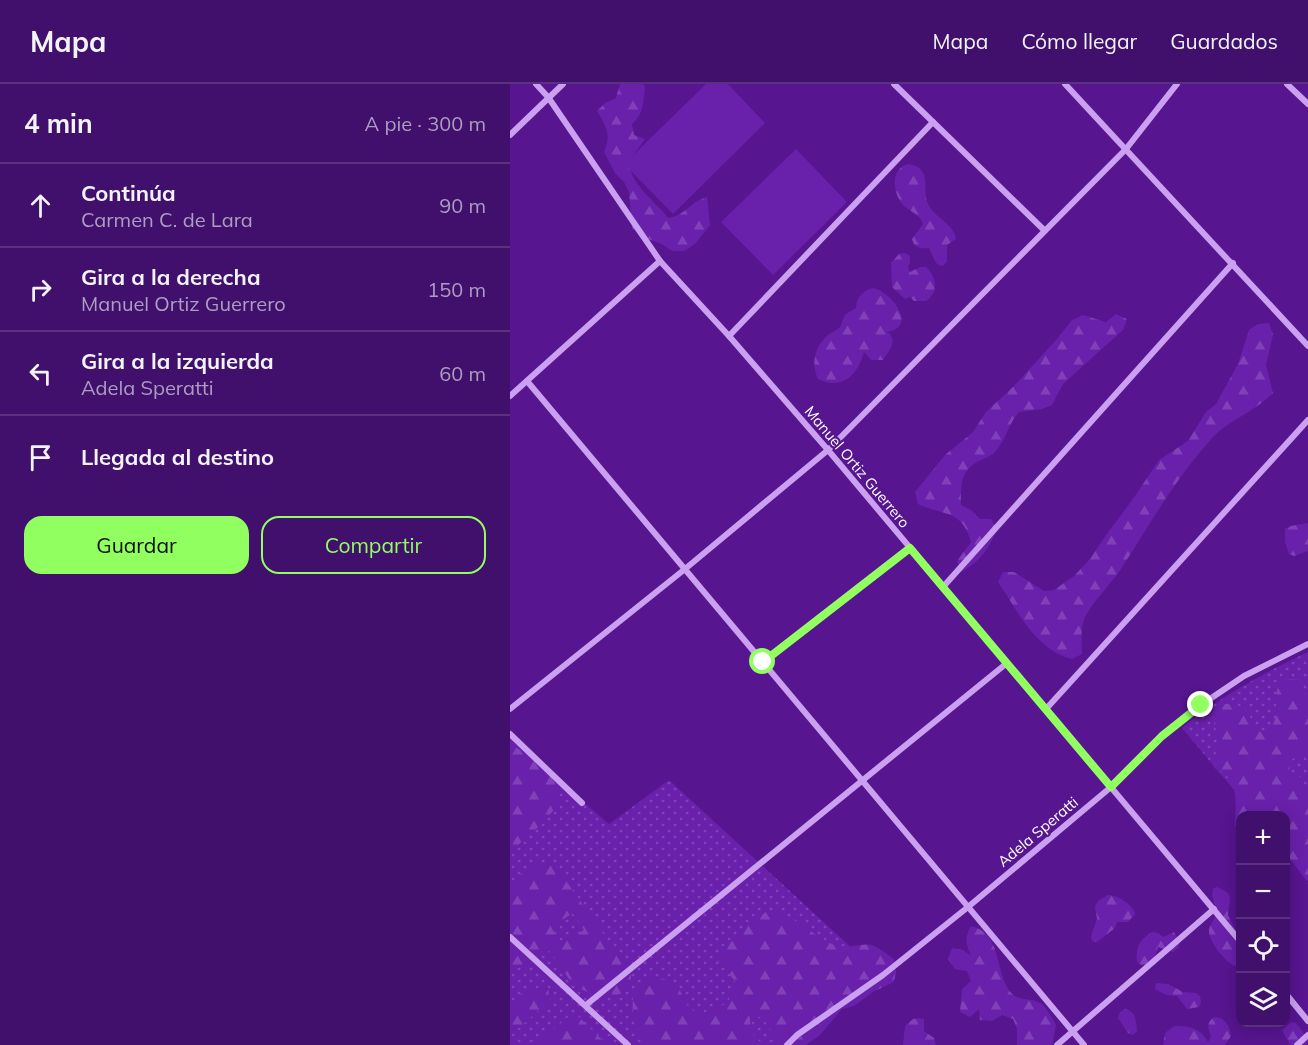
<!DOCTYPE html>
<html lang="es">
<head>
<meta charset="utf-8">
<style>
	body { margin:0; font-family:Mulish,sans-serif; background:#481972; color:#f1f3f6 }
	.controls { position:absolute; right:18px; bottom:18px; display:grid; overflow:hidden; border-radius:12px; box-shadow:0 3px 15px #0003 }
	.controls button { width:54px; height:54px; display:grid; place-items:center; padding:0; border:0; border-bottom:2px solid #5a307f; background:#41106c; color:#f1f3f6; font:30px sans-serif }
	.stop { position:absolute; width:18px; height:18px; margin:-14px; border:4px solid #91ff60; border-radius:50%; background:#fff }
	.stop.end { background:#91ff60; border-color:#fff; box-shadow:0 2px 6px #0008 }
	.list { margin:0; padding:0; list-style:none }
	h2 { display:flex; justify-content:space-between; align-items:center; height:78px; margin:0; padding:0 24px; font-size:26px }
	h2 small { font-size:20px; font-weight:400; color:#ae9dc2 }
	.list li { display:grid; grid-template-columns:39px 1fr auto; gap:18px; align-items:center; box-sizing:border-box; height:84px; padding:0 24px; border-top:2px solid #5a307f }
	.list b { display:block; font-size:22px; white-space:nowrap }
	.list p { margin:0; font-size:20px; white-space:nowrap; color:#ae9dc2 }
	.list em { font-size:20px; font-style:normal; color:#ae9dc2 }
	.actions { display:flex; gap:12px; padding:18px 24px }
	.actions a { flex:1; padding:14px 0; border:2px solid #91ff60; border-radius:18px; text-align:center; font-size:21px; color:#91ff60 }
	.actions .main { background:#91ff60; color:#111 }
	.icon { flex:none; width:33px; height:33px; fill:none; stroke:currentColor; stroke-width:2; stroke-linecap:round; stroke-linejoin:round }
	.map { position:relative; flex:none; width:798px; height:961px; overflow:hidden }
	header { display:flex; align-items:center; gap:36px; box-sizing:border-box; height:84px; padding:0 30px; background:#41106c; border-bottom:2px solid #5a307f }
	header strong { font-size:28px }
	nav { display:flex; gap:33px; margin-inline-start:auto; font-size:21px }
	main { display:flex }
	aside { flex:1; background:#41106c }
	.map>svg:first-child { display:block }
	.grass { fill:url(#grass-dots) }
	.forest { fill:url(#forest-firs); fill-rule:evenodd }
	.garden { fill:#6920ab }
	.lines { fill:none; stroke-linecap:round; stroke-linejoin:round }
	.minor { stroke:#cba0f1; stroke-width:6 }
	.route { stroke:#91ff60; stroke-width:8 }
	.labels { text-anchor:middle; stroke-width:4.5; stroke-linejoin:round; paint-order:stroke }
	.street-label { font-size:15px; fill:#fff; stroke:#571590 }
</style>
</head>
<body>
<header>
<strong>Mapa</strong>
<nav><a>Mapa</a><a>Cómo llegar</a><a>Guardados</a></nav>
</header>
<main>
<aside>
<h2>4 min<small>A pie · 300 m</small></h2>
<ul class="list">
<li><svg class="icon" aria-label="ahead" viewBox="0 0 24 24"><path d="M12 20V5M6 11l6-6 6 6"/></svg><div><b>Continúa</b><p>Carmen C. de Lara</p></div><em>90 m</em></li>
<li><svg class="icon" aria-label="right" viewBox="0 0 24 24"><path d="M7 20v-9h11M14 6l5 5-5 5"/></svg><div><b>Gira a la derecha</b><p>Manuel Ortiz Guerrero</p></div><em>150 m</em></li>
<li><svg class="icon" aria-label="left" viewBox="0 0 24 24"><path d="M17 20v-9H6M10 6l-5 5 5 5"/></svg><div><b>Gira a la izquierda</b><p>Adela Speratti</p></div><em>60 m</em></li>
<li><svg class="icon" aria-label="arrive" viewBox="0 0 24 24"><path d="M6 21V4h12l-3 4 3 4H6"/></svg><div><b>Llegada al destino</b></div></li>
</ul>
<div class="actions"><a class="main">Guardar</a><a>Compartir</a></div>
</aside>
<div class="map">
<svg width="798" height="961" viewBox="0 0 798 961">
	<defs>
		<pattern id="grass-dots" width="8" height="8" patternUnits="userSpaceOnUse" patternTransform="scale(1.5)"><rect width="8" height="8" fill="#6920ab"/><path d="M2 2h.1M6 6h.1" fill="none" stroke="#8041b8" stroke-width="1.8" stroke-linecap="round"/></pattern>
		<pattern id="forest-firs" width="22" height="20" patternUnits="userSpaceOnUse" patternTransform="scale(1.5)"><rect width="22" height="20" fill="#6920ab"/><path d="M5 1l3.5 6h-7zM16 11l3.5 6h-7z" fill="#8041b8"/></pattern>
	</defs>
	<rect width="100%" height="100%" fill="#571590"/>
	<g class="grass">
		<path d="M798,568V796L776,732L745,731L672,644C710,613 753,589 798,568Z"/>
		<polygon points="0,655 99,740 159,696 368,888 290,961 0,961"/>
	</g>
	<g class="forest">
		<path d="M110,0H133L135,3C133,19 134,29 122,40L124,51L135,55C131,61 124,69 121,76C114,96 148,119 158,134C177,131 179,118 197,113L200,141L185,160L174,167H162L152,160L130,152L122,144L119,108L114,98L105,89L94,68C102,51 96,42 87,27L95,19L106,14Z"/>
		<path d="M398,80C425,84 410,107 419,122C427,135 443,139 446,155L437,161V178L432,182L427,180L419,164C410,165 404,164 402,155L413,140C409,128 396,127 390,117C382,104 382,84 398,80Z"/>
		<path d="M395,169L400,172V178L398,183L400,188L410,183H416C427,193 429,208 416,217H404L400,213L395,215L382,203L381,179L389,170Z"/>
		<path d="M364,204C383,210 408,243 377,248C389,255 379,267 373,276H361L354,268C348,290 333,307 308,295C301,279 304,264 318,251C321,248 327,247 330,243C332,240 333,234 336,230L346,224C346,214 354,205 364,204Z"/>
		<path d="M606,230L617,235L613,246L553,300L542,321L532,325L509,328C498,340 496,356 485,368C482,372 474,374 469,377C450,387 451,401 451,421L461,426L470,435H481L487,445C480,463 469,479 451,488L447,477L461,458C451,424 435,433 408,420L405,408L435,371L463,348L476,328L504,302L547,255L562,236L573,231L596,238Z"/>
		<path d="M759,239L763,251L756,281L763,309C746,327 721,335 704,352C667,392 640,440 611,485C601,500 583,517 575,533C570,543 572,558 572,570L562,575C525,566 508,527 488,498L493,488H504L534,507L544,506L564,492L580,475L594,454L623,415L649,376L678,357L696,328L706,320L728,280L739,246L748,240Z"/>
		<polygon points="798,439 798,467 784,472 779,470 775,458 775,445 781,442"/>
		<path d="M780,595L790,596L798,617V661L791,670L781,676L779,687L789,692L798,705V797L795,795L781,776L776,774V732H730V743L725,742C725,717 731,695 704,684V672L710,661L704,639V628L713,620C745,619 735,636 754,651C775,633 761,620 769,599Z"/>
		<polygon points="0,659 28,679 45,696 49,719 34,738 0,768"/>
		<path d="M25,779H37L47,784L121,889V900C109,915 96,917 79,909C71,905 64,902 59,895C52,885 48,876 39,867C23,872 19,885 0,884V799ZM63,829L74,846L51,859L41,843Z"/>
		<path d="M707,803L718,809L720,814L718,831L726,847L730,880L725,882C715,878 698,857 699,846C700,839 706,834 707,827L702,811L703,805Z"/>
		<path d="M598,811C608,811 623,821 625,830L618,838H607L605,844L587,858L582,857L581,852L587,835L585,823L588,817Z"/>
		<path d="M256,828C286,828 301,853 327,862C339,866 353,857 364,862C371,865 378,871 384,875L386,887L384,898L363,908L344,922L332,925L310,951L296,961H268L259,942L250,933L240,934C240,947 243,953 254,961H139C122,939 122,936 123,909C138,893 155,887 170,907C176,915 176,926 187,928C198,931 208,922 218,919L225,897L208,877L209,866L236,841Z"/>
		<path d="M461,842C490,848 485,881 497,903C507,921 521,911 533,921C538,926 542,935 546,941L542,961H507V945L503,935L492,931L482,937L470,936L469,925L460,933L450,928L452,905L461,897L457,887L445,885L438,875L442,864L453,866L461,872C456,860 454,854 461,842Z"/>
		<path d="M642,848L648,849L653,853L664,848L670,859L668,864L663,868L648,863C646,873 642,881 631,881L627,878C626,863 629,856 642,848Z"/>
		<polygon points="646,899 658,900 673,908 686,909 690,912 691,918 689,923 677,925 667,912 656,911 645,905"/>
		<polygon points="27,904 38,905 40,916 0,952 0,919 15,907"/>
		<path d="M615,925C626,927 626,937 627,947L623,951L618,949L608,934L610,928Z"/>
		<polygon points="64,928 89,953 102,961 25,961"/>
		<path d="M704,933C715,933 720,942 721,952L715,961H653L655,949L664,942C680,942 690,944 698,958L701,953C699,944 695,940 704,933Z"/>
		<polygon points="409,934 414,935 414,947 424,954 426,961 393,961 395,942 403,935"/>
		<polygon points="781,938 786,939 796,952 798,957 796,961 780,961 772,946"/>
	</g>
	<g class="garden">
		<polygon points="196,0 218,0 255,39 163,130 114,80"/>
		<polygon points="286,65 337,118 263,191 211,138"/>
	</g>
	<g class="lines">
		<g class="minor">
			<polyline points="26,0 38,13 150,177 219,252 318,366 730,857"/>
			<polyline points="384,0 534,146"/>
			<polyline points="555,0 798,262"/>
			<polyline points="777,0 798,20"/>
			<polyline points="0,51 53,0"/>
			<polyline points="219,252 423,38"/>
			<polyline points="17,297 574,961"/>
			<polyline points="0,312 150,177"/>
			<polyline points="433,503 723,179"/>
			<polyline points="253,578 400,464"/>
			<polyline points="0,625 175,485 318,366 616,65 667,0"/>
			<polyline points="536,625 798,336"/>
			<polyline points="0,650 72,719"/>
			<polyline points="0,853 118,961"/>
			<polyline points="776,910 798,937"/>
			<polyline points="76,921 497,579"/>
			<polyline points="277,961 287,951 373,891 458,823 601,703 652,652 691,621 734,592 798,560"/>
			<polyline points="547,961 704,825"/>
			<polyline points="787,961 798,951"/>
		</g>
	</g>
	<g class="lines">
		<polyline class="route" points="253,578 400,464 601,703 652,652 691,621"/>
	</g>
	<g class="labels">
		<g class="street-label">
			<text transform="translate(347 383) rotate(50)" y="5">Manuel Ortiz Guerrero</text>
			<text transform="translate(528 748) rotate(-40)" y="5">Adela Speratti</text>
		</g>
	</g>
</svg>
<div class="controls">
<button>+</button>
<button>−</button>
<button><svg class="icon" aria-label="locate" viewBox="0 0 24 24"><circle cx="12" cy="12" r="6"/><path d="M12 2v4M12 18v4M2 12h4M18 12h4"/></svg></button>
<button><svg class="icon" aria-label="layers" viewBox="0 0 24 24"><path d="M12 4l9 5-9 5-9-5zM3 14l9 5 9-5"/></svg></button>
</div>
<div class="stop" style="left:253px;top:578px"></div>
<div class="stop end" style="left:691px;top:621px"></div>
</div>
</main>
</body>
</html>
